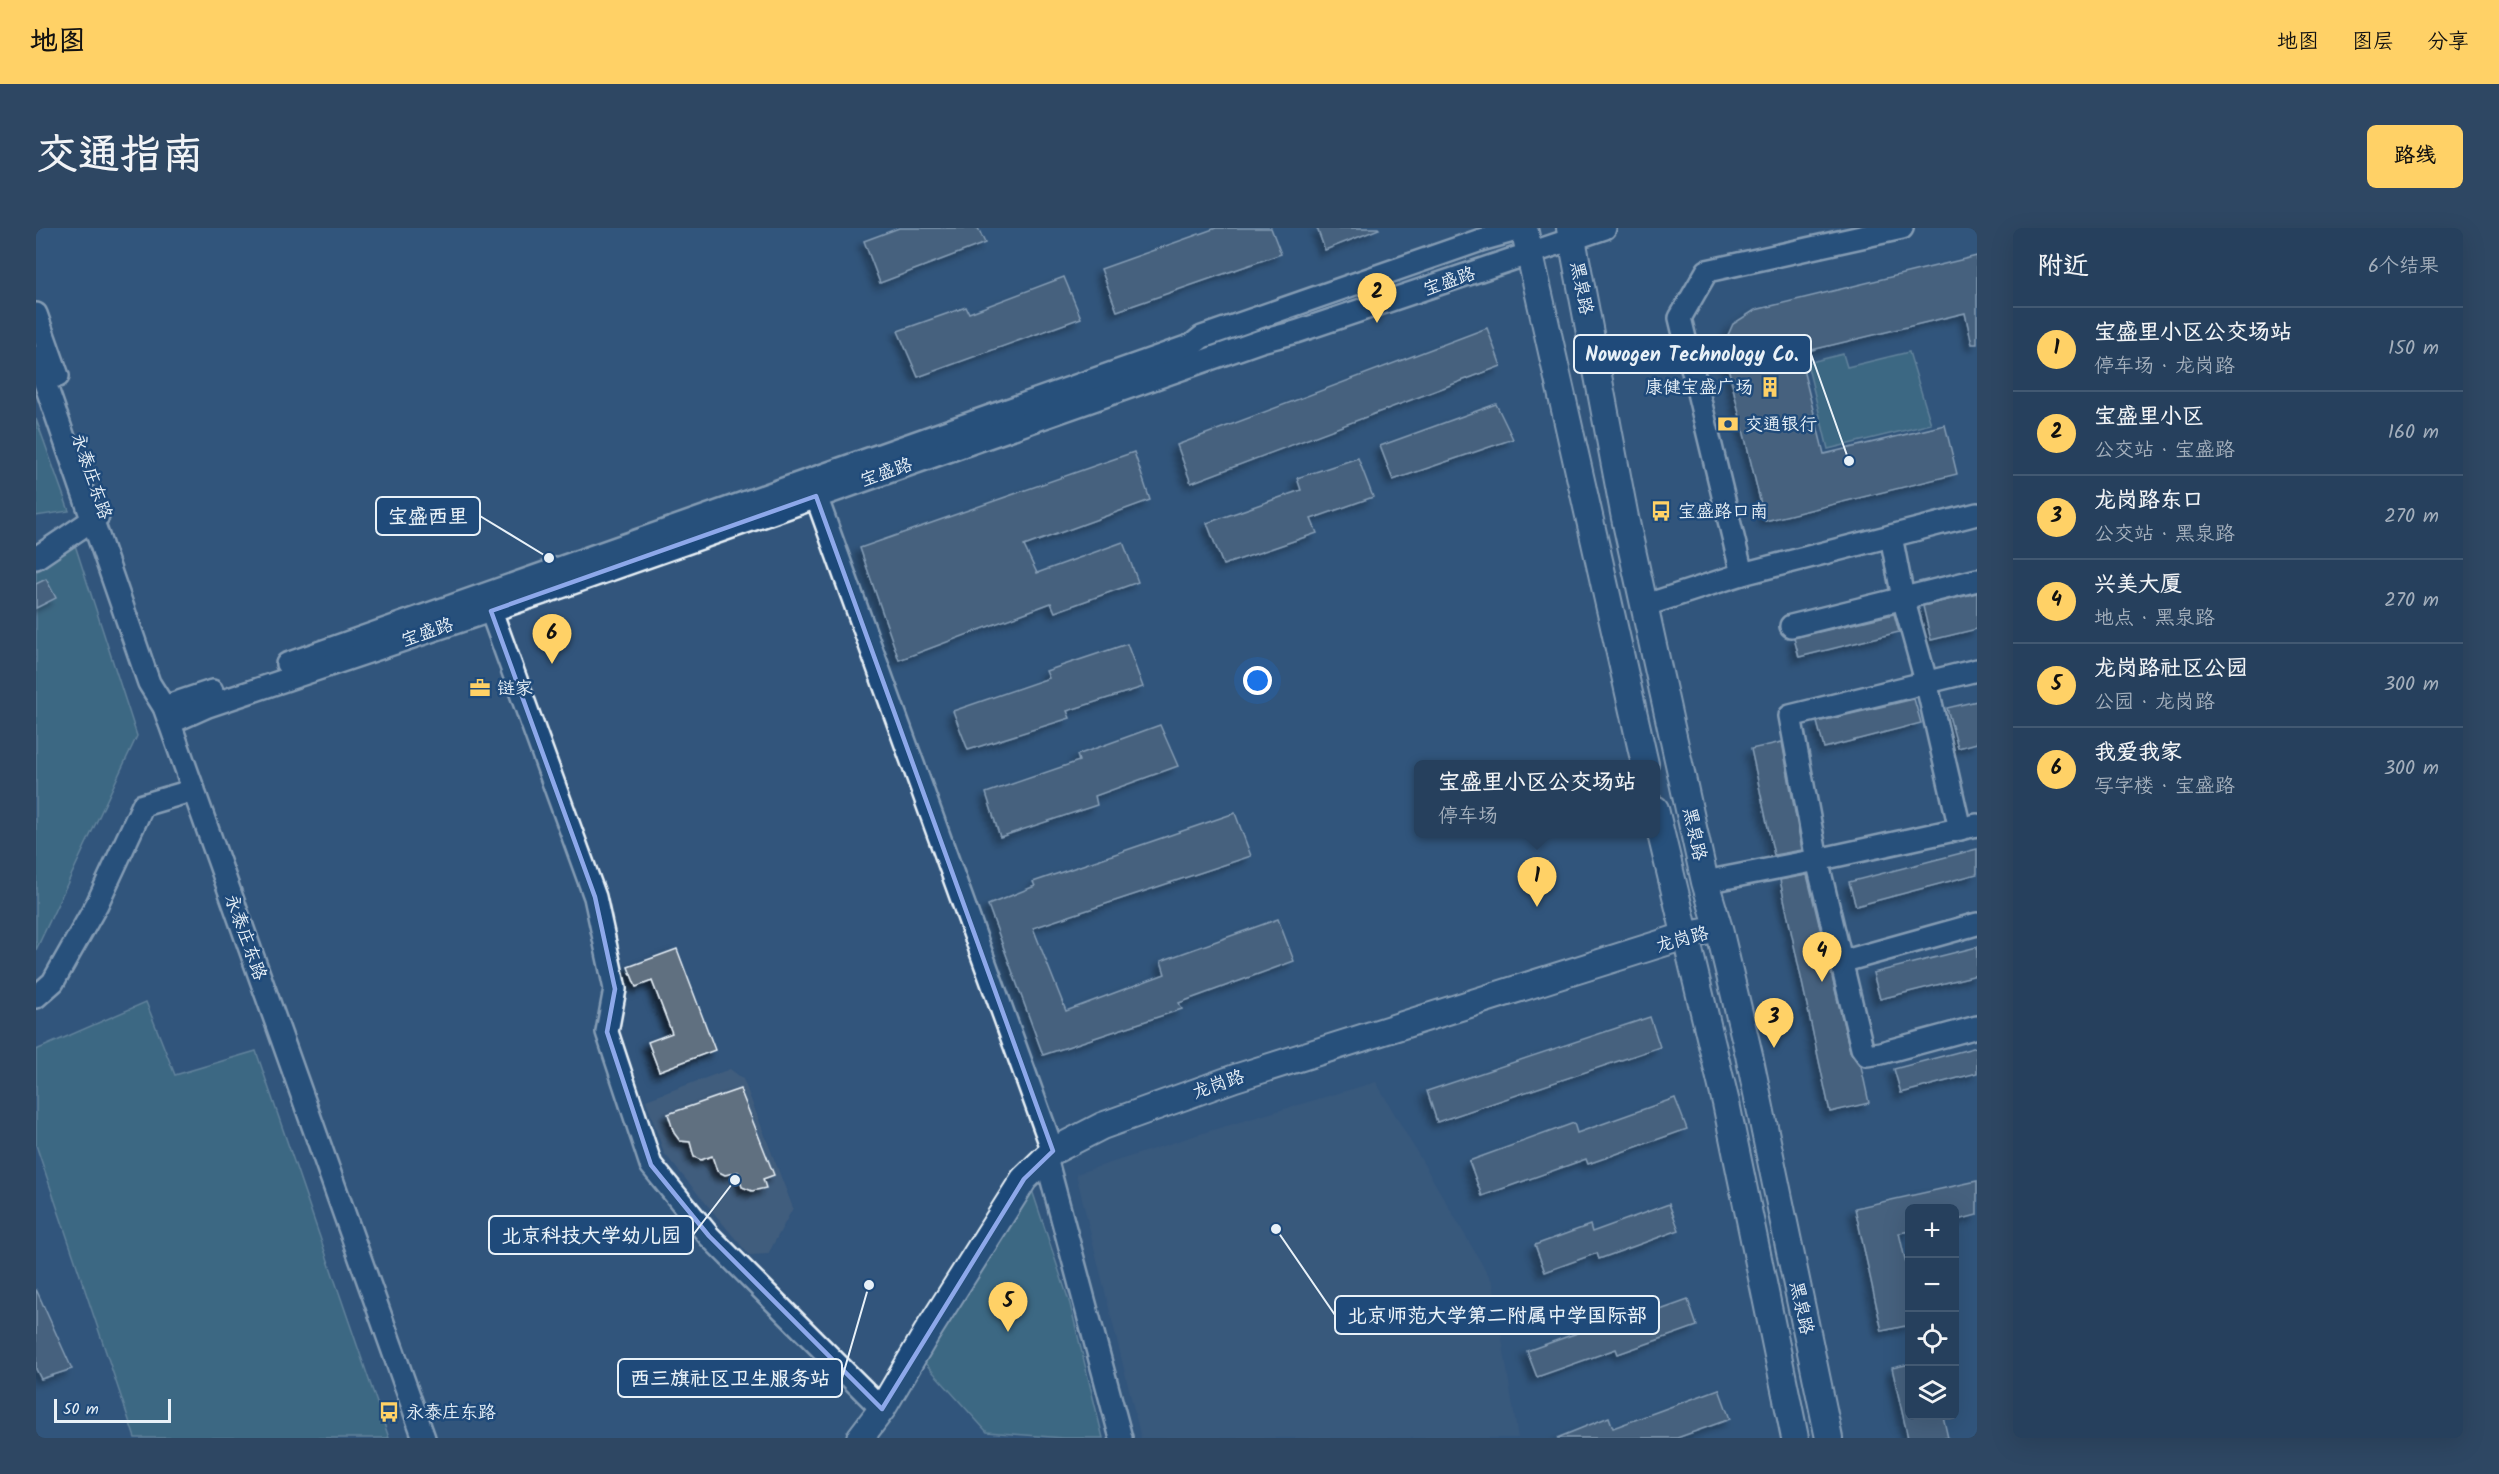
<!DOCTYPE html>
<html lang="zh">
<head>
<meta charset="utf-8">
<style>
	body { margin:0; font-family:Kalam,"LXGW WenKai TC",sans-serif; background:#2e4763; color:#f1f3f6 }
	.controls { position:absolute; right:18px; bottom:18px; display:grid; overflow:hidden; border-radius:9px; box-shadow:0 6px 24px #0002 }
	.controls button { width:54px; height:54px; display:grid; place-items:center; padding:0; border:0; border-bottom:2px solid #425972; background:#26405d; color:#f1f3f6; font:30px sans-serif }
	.scale { position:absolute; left:18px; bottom:15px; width:117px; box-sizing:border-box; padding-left:6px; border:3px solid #e8f1f8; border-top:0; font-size:16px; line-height:21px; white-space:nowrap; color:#e8f1f8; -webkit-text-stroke:4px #1f4a7a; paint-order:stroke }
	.you { position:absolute; left:1222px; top:453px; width:21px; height:21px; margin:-15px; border:4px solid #fff; border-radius:50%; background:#1a73e8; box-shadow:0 0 0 9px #1a73e833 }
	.badge { display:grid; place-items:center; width:39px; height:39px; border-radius:50%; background:#ffd166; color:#111; font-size:20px; font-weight:700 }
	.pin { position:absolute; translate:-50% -50px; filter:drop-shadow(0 2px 3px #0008) }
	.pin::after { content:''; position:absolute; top:32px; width:21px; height:18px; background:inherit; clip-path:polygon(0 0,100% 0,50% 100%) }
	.popup { position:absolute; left:1378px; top:532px; width:246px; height:78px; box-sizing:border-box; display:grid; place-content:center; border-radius:9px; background:#26405d; filter:drop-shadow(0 2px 4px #0005); font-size:20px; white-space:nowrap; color:#a4afbc }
	.popup b { font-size:22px; color:#f1f3f6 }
	.popup::after { content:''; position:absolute; left:50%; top:100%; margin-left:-12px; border:12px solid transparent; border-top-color:#26405d }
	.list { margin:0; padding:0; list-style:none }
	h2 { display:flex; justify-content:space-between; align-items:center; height:78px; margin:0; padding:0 24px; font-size:26px }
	h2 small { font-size:20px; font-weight:400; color:#a4afbc }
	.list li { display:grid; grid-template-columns:39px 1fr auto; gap:18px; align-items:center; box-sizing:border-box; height:84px; padding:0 24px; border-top:2px solid #425972 }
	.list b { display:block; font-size:22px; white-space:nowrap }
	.list p { margin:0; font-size:20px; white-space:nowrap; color:#a4afbc }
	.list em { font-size:20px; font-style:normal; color:#a4afbc }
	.icon { flex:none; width:33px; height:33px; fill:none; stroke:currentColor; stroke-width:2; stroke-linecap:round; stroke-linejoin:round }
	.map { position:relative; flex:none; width:1941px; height:1210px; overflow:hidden; border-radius:9px }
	header { display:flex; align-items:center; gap:36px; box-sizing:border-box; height:84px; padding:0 30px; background:#ffd166; color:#111 }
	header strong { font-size:28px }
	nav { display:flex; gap:33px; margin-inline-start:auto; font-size:21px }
	.intro { display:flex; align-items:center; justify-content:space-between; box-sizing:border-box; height:144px; padding:0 36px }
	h1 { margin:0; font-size:42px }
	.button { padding:15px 27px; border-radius:9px; background:#ffd166; color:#111; font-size:21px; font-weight:700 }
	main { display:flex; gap:36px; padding:0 36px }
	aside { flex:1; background:#26405d; border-radius:9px; box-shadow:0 6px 24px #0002 }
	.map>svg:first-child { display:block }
	.built { fill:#405d7d }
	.green { fill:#4c7f8c; stroke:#9ab8c2; stroke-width:1.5 }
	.building { fill:#606f80; stroke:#e8f1f8; stroke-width:1.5; filter:url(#shadow) }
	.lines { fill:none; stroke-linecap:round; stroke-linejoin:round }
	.minor-casing { stroke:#e8f1f8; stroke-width:26 }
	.major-casing { stroke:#e8f1f8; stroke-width:30 }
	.minor { stroke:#1f4a7a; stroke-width:21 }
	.major { stroke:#1f4a7a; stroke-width:26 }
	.marked { fill:none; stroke:#8da8ea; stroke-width:4.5; stroke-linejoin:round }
	.labels { text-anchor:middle; stroke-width:5; stroke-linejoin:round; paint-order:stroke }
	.street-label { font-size:18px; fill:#e8f1f8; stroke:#1f4a7a }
	.poi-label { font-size:18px; fill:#e8f1f8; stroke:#1f4a7a; text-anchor:start }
	.leader { fill:none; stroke:#e8f1f8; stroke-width:2 }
	.callout-dot { fill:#e8f1f8; stroke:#1f4a7a; stroke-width:2 }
	.callout { fill:#1f4a7a; stroke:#e8f1f8; stroke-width:2 }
	.callout-label { font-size:20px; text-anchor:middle; font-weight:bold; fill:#e8f1f8 }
</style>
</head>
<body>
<header>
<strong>地图</strong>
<nav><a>地图</a><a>图层</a><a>分享</a></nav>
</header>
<div class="intro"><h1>交通指南</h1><a class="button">路线</a></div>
<main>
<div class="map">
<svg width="1941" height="1210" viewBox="0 0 1941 1210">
	<defs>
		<filter id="shadow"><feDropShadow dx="-5.5" dy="5.5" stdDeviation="3" flood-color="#0009"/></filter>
	</defs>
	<rect width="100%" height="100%" fill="#32557c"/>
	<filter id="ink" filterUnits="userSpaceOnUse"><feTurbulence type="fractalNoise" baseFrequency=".0167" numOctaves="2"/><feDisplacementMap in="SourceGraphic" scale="12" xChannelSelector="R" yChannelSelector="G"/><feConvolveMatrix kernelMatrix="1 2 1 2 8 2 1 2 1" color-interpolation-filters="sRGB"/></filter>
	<g filter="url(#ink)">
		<g class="built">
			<polygon points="694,841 707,851 757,980 732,1026 713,1027 628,925 610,872"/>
			<polygon points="1340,854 1457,1055 1482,1210 1105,1210 1040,946 1173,903"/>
		</g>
		<g class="green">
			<polygon points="1873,124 1895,196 1792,221 1771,135 1807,126 1811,139"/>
			<polygon points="0,191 33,283 0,288"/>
			<polygon points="39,317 101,508 0,722 0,344"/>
			<polygon points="110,774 139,847 220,823 353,1210 99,1210 0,917 0,822"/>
			<polygon points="996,962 1034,1076 1067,1210 1028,1210 951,1204 887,1133 939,1045"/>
		</g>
		<g class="building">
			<polygon points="863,0 942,0 949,15 844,55 828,13"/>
			<polygon points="1180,0 1235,0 1245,26 1081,83 1065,41"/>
			<polygon points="1281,0 1342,0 1343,1 1289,22"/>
			<polygon points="1941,28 1941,116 1936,116 1929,85 1763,125 1788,226 1909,197 1921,246 1729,293 1687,118 1697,96 1719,82"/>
			<polygon points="1028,49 1045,90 882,149 862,103 930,79 933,85"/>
			<polygon points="1451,100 1465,138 1155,255 1141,217"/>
			<polygon points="1460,176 1477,211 1357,252 1344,218"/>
			<polygon points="1098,224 1114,272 988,318 1001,345 1087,314 1102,354 1019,384 1015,375 863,432 824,320"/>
			<polygon points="1322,230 1337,269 1275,291 1281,305 1187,337 1171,295 1265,262 1261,250"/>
			<polygon points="10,351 20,370 0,380 0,356"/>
			<polygon points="1941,365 1941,401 1895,412 1887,378"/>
			<polygon points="1858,386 1863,404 1763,429 1758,410"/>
			<polygon points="1091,416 1107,459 1031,483 1034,490 932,522 917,483 1013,450 1010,443"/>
			<polygon points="1878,471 1885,495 1788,520 1781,494"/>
			<polygon points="1941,473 1941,515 1922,520 1911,480"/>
			<polygon points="1124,497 1142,538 1059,568 1061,577 964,609 950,565 1043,533 1041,527"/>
			<polygon points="1746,514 1766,622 1738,627 1715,521"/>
			<polygon points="1199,585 1215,628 997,700 1030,783 1129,746 1125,733 1242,691 1258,733 1143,775 1146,781 1007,827 952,677 999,658 997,654"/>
			<polygon points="1941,621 1941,646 1820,678 1813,654"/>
			<polygon points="1771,647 1814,823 1825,838 1833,875 1794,884 1744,652"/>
			<polygon points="1941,719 1941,747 1844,771 1837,745"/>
			<polygon points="641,721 679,822 623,843 612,814 636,805 616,753 600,759 592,739"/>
			<polygon points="1614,789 1624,819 1401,894 1391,863"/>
			<polygon points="1941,819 1941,845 1865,865 1858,841"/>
			<polygon points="704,861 738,947 727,951 730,960 716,963 706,959 702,944 689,947 681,943 676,928 665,932 658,929 654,914 644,913 638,905 632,886"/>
			<polygon points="1639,870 1651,901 1552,936 1550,931 1446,968 1433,933 1538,895 1541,905"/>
			<polygon points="1941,953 1941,987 1918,993 1918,981 1874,981 1874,1003 1863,1005 1874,1053 1874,1097 1846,1103 1819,980"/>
			<polygon points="1633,976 1643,1002 1563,1031 1561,1025 1509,1044 1499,1017 1554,997 1556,1004"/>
			<polygon points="0,1061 36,1141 5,1151 0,1141"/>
			<polygon points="1652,1072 1661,1098 1582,1126 1580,1121 1501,1149 1491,1123 1572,1094 1574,1100"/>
			<polygon points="1874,1136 1874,1188 1907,1188 1912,1210 1872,1210 1856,1140"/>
			<polygon points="1683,1161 1694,1191 1641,1210 1521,1210 1573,1189 1577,1200"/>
		</g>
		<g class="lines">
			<g class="minor-casing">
				<g id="minor">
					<polyline points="0,86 22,148"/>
					<polyline points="0,129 113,455 128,479 388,1210"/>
					<polyline points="780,268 1017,923"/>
					<polyline points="1855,308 1867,370 1890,453 1924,601"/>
					<polyline points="0,330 62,288"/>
					<polyline points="1706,346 1644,90 1671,43 1866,0"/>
					<polyline points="1610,377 1706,346 1941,286"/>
					<polyline points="455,383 559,669 579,761 571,804 615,937 673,1008 846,1181"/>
					<polyline points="1755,398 1941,352"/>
					<polyline points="251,436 1156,117 1166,109 1445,12 1488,0"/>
					<polyline points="1941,442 1754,488 1781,632 1826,820 1831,827 1845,825 1941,799"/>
					<polyline points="128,479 176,463"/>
					<polyline points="134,495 172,478 528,358 1225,113 1260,104 1569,0"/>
					<polyline points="1669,654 1781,632 1941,597"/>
					<polyline points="1805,734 1941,696"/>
					<polyline points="0,769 17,754 61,676 107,577 158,562"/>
					<polyline points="1010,930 1085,1210"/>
				</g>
			</g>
			<g class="major-casing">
				<g id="major">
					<polyline points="1488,0 1609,536"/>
					<polyline points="1534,0 1589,290 1669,654 1683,701 1713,827 1793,1210"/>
					<polyline points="1619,581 1690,875 1759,1210"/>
					<polyline points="824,1210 846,1181 890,1106 988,951 1017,923 1066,898 1199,850 1649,708 1683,701"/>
				</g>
			</g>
			<use href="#minor" class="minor"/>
			<use href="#major" class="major"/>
		</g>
	</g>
	<path d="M0 0H1941V1210H0ZM780,268L1017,923L988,951L846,1181L673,1008L615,937L571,804L579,761L559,669L455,383Z" fill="#32557c" fill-opacity=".55" fill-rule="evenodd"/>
	<path class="marked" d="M780,268L1017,923L988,951L846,1181L673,1008L615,937L571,804L579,761L559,669L455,383Z"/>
	<defs>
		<g id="building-bare" transform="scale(1.62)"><path d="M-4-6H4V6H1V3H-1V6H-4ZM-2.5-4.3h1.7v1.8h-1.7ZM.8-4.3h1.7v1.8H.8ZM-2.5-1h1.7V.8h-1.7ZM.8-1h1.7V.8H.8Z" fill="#ffd166" stroke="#1f4a7a" stroke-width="2.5" paint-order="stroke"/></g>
		<g id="bank-bare" transform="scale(1.62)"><path d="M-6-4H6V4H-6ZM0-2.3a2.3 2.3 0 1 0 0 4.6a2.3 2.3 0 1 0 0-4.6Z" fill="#ffd166" stroke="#1f4a7a" stroke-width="2.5" paint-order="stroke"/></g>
		<g id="bus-bare" transform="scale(1.62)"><path d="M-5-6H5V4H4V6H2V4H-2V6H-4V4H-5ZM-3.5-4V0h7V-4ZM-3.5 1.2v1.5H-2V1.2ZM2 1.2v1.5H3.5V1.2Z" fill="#ffd166" stroke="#1f4a7a" stroke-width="2.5" paint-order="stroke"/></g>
		<g id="office-bare" transform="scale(1.62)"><path d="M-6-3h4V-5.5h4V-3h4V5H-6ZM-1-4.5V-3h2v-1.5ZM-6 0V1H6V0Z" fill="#ffd166" stroke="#1f4a7a" stroke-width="2.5" paint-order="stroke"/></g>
	</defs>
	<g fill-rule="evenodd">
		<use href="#building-bare" x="1734" y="159"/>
		<use href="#bank-bare" x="1692" y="196"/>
		<use href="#bus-bare" x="1625" y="283"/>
		<use href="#office-bare" x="444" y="460"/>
		<use href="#bus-bare" x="353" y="1184"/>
	</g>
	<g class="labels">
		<g class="street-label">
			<text transform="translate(1413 53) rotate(-19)" y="6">宝盛路</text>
			<text transform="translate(1546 60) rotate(79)" y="6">黑泉路</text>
			<text transform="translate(850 244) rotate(-19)" y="6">宝盛路</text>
			<text transform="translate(56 248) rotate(71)" y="6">永泰庄东路</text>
			<text transform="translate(391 404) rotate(-19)" y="6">宝盛路</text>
			<text transform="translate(1659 606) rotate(78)" y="6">黑泉路</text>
			<text transform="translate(210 709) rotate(70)" y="6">永泰庄东路</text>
			<text transform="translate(1646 711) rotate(-15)" y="6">龙岗路</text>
			<text transform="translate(1182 856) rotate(-19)" y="6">龙岗路</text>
			<text transform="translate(1766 1080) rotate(78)" y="6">黑泉路</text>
		</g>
		<g class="poi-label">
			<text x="1717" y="165" text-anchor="end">康健宝盛广场</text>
			<text x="1709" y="202">交通银行</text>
			<text x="1642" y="289">宝盛路口南</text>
			<text x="461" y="466">链家</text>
			<text x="370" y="1190">永泰庄东路</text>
		</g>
	</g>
	<path class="leader" d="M1813 233L1775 126M513 330L444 288M699 952L657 1007M1240 1001L1299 1087M833 1057L806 1150"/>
	<g class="callout-dot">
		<circle cx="1813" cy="233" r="6"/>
		<circle cx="513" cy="330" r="6"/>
		<circle cx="699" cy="952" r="6"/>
		<circle cx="1240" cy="1001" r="6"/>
		<circle cx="833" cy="1057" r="6"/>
	</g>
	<g class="callout">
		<rect x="1538" y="107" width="237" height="38" rx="6"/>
		<rect x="340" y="269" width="104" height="38" rx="6"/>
		<rect x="453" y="988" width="204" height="38" rx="6"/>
		<rect x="1299" y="1068" width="324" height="38" rx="6"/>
		<rect x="582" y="1131" width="224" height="38" rx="6"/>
	</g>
	<g class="callout-label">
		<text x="1656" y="133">Nowogen Technology Co.</text>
		<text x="392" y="295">宝盛西里</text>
		<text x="555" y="1014">北京科技大学幼儿园</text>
		<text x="1461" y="1094">北京师范大学第二附属中学国际部</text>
		<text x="694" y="1157">西三旗社区卫生服务站</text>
	</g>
</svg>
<div class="controls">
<button>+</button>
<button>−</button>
<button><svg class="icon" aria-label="locate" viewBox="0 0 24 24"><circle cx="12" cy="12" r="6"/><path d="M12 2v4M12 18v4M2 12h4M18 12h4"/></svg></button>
<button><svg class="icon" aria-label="layers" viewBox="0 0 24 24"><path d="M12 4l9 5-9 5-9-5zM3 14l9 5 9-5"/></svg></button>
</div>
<div class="scale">50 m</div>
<div class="you"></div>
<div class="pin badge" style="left:1501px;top:679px">1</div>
<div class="popup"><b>宝盛里小区公交场站</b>停车场</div>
<div class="pin badge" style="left:1341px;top:95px">2</div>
<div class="pin badge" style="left:1738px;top:820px">3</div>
<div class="pin badge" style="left:1786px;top:754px">4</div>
<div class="pin badge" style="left:972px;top:1104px">5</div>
<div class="pin badge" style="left:516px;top:436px">6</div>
</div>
<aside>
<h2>附近<small>6个结果</small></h2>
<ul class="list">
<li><span class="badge">1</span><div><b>宝盛里小区公交场站</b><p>停车场 · 龙岗路</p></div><em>150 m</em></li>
<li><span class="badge">2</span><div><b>宝盛里小区</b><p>公交站 · 宝盛路</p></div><em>160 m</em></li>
<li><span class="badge">3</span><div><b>龙岗路东口</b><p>公交站 · 黑泉路</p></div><em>270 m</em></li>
<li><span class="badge">4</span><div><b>兴美大厦</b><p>地点 · 黑泉路</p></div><em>270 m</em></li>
<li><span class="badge">5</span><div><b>龙岗路社区公园</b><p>公园 · 龙岗路</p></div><em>300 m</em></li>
<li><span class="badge">6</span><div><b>我爱我家</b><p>写字楼 · 宝盛路</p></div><em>300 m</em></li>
</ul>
</aside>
</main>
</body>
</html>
